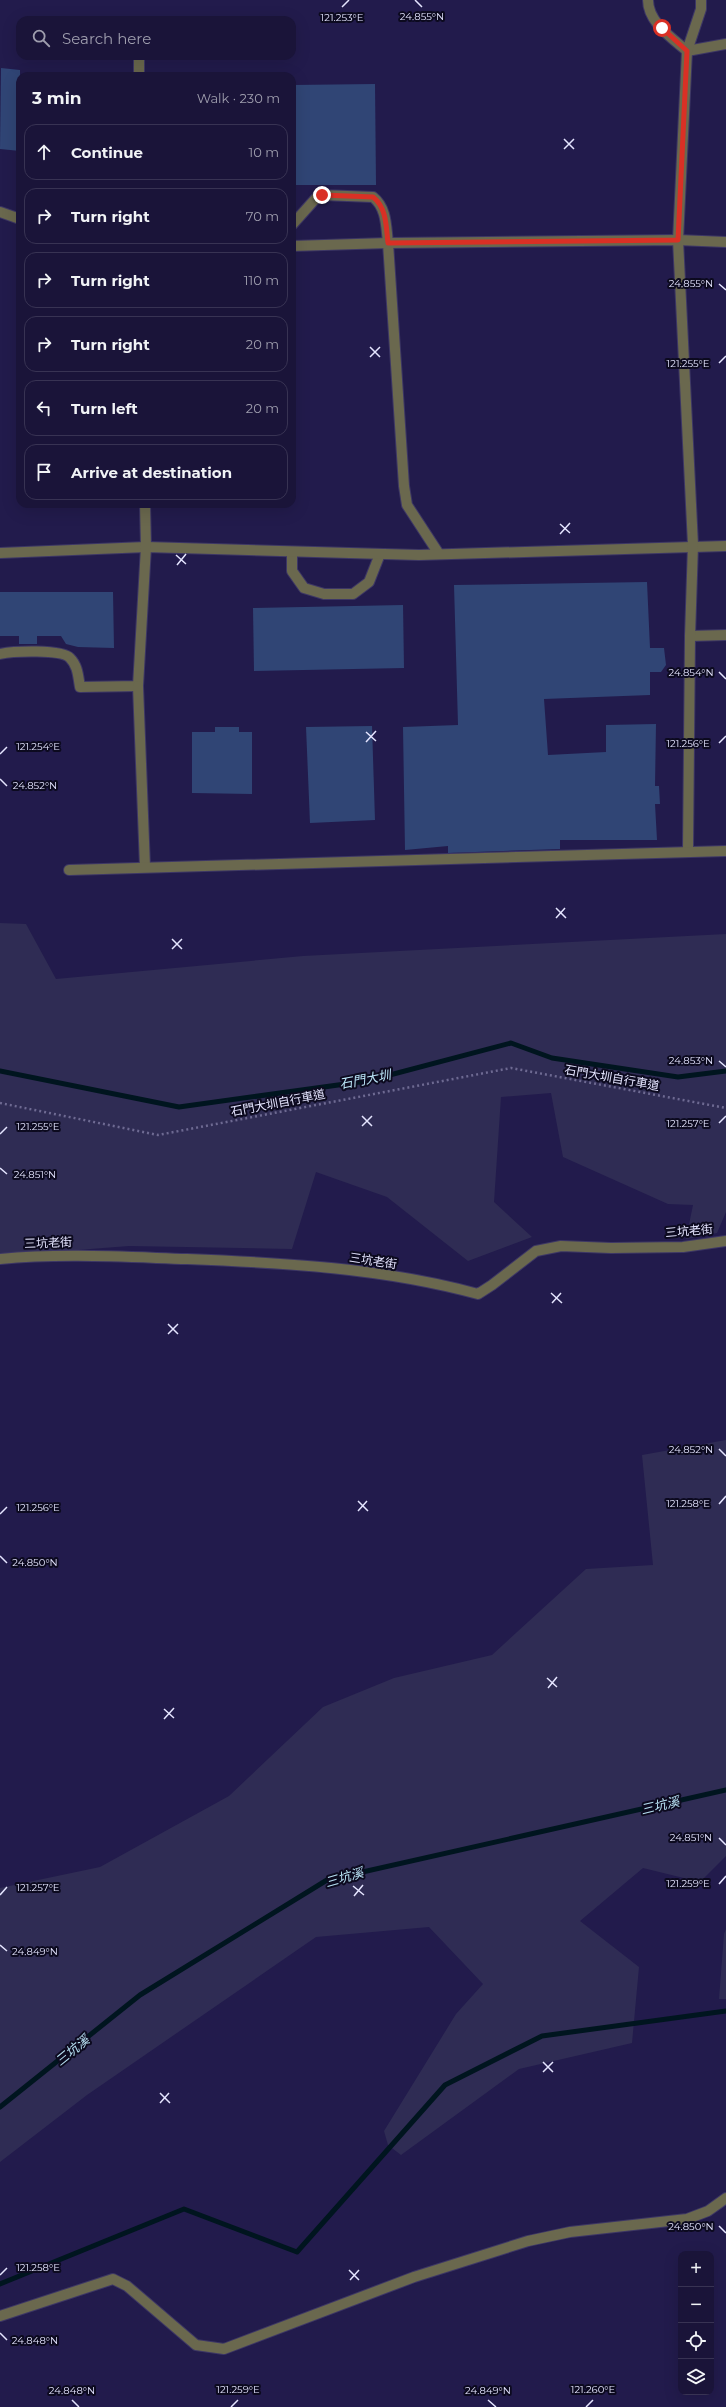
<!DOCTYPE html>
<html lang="en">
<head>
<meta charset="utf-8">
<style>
	body { margin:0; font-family:Montserrat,"Noto Sans TC",sans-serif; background:#231d41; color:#f1f3f6 }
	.controls { position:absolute; right:12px; bottom:12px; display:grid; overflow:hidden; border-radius:8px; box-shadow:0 4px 16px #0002 }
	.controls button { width:36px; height:36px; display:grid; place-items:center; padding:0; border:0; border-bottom:1px solid #383353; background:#1a1439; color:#f1f3f6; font:20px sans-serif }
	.stop { position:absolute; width:12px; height:12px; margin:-9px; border:3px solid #d93025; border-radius:50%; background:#fff }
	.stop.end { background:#d93025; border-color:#fff; box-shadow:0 1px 4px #0008 }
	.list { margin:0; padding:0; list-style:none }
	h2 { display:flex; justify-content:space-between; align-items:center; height:52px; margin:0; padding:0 16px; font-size:17px }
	h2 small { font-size:13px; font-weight:400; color:#9f9eae }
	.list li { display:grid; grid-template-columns:26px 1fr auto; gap:12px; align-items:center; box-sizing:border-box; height:56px; margin:0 8px 8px; padding:0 8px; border:1px solid #383353; border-radius:12px }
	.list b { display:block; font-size:15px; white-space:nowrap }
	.list em { font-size:13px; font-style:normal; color:#9f9eae }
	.icon { flex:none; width:22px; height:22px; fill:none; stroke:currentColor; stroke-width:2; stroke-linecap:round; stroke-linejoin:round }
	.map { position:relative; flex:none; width:726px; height:2407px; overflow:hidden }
	.search { position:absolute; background:#1a1439; box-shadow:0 4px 16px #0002; left:16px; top:16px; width:280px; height:44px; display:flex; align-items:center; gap:10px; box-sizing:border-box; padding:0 14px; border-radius:12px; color:#9f9eae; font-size:15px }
	.panel { position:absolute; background:#1a1439; box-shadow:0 4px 16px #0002; left:16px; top:72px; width:280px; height:436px; border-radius:12px }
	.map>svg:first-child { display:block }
	.green { fill:#2f2c54 }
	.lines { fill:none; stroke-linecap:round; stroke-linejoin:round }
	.stream { stroke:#00151f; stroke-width:5 }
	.building { fill:#304575 }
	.minor-casing { stroke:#3d3765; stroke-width:12 }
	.path { stroke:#6e6a92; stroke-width:2.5; stroke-dasharray:2 3; stroke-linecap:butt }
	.minor { stroke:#6a684e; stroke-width:10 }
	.route { stroke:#d93025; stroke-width:5 }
	.ticks { fill:none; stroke:#e5e5ff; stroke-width:1.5 }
	.labels { text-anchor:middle; stroke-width:4; stroke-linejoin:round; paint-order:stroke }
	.street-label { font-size:12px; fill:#e5e5ff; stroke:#0c0a1f }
	.water-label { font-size:13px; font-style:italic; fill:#b9e3f5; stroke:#0c0a1f }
	.ticks-label { font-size:10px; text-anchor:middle; fill:#e5e5ff; stroke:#0c0a1f; stroke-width:4; stroke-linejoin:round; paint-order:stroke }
</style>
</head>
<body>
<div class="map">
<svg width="726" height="2407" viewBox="0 0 726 2407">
	<rect width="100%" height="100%" fill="#221b4c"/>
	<g class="green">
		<polygon points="0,923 26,924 56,979 303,956 726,934 726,1212 717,1233 686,1239 693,1205 668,1204 563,1157 551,1093 501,1097 494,1202 532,1237 468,1261 387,1197 316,1172 292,1249 129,1246 0,1256"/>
		<polygon points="726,1440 726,1856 700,1882 643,1868 580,1921 639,1967 632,2043 519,2069 401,2155 388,2145 384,2131 456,2014 483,1984 429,1927 316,1937 87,2095 0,2162 0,1888 100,1867 229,1796 323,1707 394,1678 492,1655 586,1569 653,1565 642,1455"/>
		<polygon points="726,1929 726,1999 719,1999 724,1934"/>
	</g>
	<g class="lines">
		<g class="stream">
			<polyline points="0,1071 179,1107 367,1081 511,1043 552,1058 678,1077 726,1071"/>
			<polyline points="0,2107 140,1995 327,1880 726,1790"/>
			<polyline points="0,2284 184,2209 297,2252 445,2085 542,2036 726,2011"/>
		</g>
	</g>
	<g class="building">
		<polygon points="1,68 20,70 20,151 0,149"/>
		<polygon points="375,84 376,185 292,185 292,85"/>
		<polygon points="647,582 650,648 664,648 666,665 661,672 650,672 650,695 544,699 548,755 606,752 606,725 656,724 655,786 659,786 660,804 655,804 657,840 560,840 560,849 448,853 448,846 405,850 403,727 458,725 454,585"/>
		<polygon points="0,592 113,592 114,648 78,647 66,644 61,636 37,636 37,644 19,644 19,636 0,636"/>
		<polygon points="403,605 404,668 254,671 253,608"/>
		<polygon points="372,726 375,820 310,823 306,727"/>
		<polygon points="215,727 239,727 239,732 252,732 252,794 192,793 192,732 215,732"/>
	</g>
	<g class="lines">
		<g class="minor-casing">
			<g id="minor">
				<path d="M648,0C648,22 671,37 687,51"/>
				<polyline points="687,51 726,44"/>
				<polyline points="139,76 139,56"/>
				<polyline points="0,212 20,219"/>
				<path d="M292,225L317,197L322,195L373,197C387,208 386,227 388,243L404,486L407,505L439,554"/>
				<polyline points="292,246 388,243 678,240 726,242"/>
				<polyline points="292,552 292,571 304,588 324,594 353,594 369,582 380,554"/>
				<polyline points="0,553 146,547 419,555 726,546"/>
				<polyline points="690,636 726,635"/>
				<path d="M0,654C13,651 62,649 70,658C78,666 78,676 80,687L138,686L146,547L145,504"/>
				<polyline points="138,686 145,867"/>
				<polyline points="688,850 690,636 693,545 678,240 687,51 701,9 701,0"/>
				<polyline points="69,870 726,851"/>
				<path d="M0,1259C62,1253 125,1257 187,1259C285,1263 383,1268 478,1294L492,1285L536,1251L561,1246L611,1248L683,1247L726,1241"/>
				<polyline points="0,2316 113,2279 127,2286 196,2345 224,2349 414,2277 528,2241 570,2232 687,2219 708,2211 726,2198"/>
			</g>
		</g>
		<polyline class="path" points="0,1103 158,1135 511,1068 726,1108"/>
		<use href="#minor" class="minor"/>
	</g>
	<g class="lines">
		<path class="route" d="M322,195L373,197C387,208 386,227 388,243L678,240L687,51L662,28"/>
	</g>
	<path class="ticks" d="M415,0L422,7M342,7L349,0M564,139L574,149M564,149L574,139M719,284L726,290M370,347L380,357M370,357L380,347M719,363L726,356M560,524L570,533M560,534L570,523M176,555L186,564M177,565L186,554M719,672L726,679M366,732L376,741M366,742L376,731M719,743L726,736M0,754L7,747M0,779L7,786M556,908L566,918M556,918L565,908M172,939L182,949M172,949L182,939M719,1061L726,1067M362,1116L372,1126M719,1123L726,1116M362,1126L372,1116M0,1134L7,1127M0,1168L7,1174M551,1293L562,1303M552,1303L561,1293M168,1324L178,1334M168,1334L178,1324M719,1449L726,1456M358,1501L368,1511M719,1504L726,1496M358,1511L367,1501M0,1514L7,1507M0,1556L7,1563M547,1678L557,1687M548,1688L557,1677M164,1709L174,1718M164,1719L174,1708M719,1838L726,1845M719,1884L726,1876M353,1886L364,1895M0,1895L7,1887M354,1896L363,1885M0,1945L7,1951M543,2062L553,2072M543,2072L553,2062M160,2093L170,2103M160,2103L169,2093M719,2226L726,2233M349,2270L359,2280M0,2275L7,2268M350,2280L359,2270M0,2333L7,2340M72,2400L79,2407M488,2400L496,2407M231,2407L238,2400M586,2407L593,2400"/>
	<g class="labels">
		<g class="street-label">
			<text transform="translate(612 1078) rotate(10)" y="4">石門大圳自行車道</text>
			<text transform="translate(278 1103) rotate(-11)" y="4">石門大圳自行車道</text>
			<text transform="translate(689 1231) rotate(-5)" y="4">三坑老街</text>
			<text transform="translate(48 1243) rotate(-2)" y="4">三坑老街</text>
			<text transform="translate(373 1261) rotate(9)" y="4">三坑老街</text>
		</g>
		<g class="water-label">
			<text transform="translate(365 1079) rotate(-11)" y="5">石門大圳</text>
			<text transform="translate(660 1805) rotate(-13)" y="5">三坑溪</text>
			<text transform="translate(344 1877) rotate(-16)" y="5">三坑溪</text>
			<text transform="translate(72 2050) rotate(-39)" y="5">三坑溪</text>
		</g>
	</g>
	<g class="ticks-label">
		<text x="422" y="20">24.855°N</text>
		<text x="342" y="21">121.253°E</text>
		<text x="691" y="287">24.855°N</text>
		<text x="688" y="367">121.255°E</text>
		<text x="691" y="676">24.854°N</text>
		<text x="688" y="747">121.256°E</text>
		<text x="38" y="750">121.254°E</text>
		<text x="35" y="789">24.852°N</text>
		<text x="691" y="1064">24.853°N</text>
		<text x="688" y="1127">121.257°E</text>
		<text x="38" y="1130">121.255°E</text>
		<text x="35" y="1178">24.851°N</text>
		<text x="691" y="1453">24.852°N</text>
		<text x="688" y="1507">121.258°E</text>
		<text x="38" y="1511">121.256°E</text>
		<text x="35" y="1566">24.850°N</text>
		<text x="691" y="1841">24.851°N</text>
		<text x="688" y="1887">121.259°E</text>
		<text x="38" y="1891">121.257°E</text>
		<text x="35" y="1955">24.849°N</text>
		<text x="691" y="2230">24.850°N</text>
		<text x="38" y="2271">121.258°E</text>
		<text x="35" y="2344">24.848°N</text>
		<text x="238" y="2393">121.259°E</text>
		<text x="593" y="2393">121.260°E</text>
		<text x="72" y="2394">24.848°N</text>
		<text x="488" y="2394">24.849°N</text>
	</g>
</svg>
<div class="controls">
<button>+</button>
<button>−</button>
<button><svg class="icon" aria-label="locate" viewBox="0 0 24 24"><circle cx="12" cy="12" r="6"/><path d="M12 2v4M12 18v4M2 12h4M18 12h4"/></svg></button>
<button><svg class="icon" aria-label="layers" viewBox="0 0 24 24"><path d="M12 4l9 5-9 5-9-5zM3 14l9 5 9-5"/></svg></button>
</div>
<div class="stop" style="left:662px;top:28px"></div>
<div class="stop end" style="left:322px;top:195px"></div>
<div class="search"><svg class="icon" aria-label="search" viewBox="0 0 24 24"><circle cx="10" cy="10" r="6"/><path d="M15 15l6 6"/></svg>Search here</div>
<section class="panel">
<h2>3 min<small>Walk · 230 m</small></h2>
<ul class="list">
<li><svg class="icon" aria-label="ahead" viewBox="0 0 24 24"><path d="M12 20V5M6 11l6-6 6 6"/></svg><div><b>Continue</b></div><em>10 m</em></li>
<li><svg class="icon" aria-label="right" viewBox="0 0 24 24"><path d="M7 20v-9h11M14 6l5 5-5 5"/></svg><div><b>Turn right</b></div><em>70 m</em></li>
<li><svg class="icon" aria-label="right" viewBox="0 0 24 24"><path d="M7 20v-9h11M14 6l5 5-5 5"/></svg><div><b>Turn right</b></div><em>110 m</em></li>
<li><svg class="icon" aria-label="right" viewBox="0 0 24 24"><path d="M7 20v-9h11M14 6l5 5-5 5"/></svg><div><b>Turn right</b></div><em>20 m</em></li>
<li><svg class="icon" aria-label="left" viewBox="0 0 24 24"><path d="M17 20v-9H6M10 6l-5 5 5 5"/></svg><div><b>Turn left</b></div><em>20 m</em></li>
<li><svg class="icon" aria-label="arrive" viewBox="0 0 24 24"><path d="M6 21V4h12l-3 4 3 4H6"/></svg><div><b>Arrive at destination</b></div></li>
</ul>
</section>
</div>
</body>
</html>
